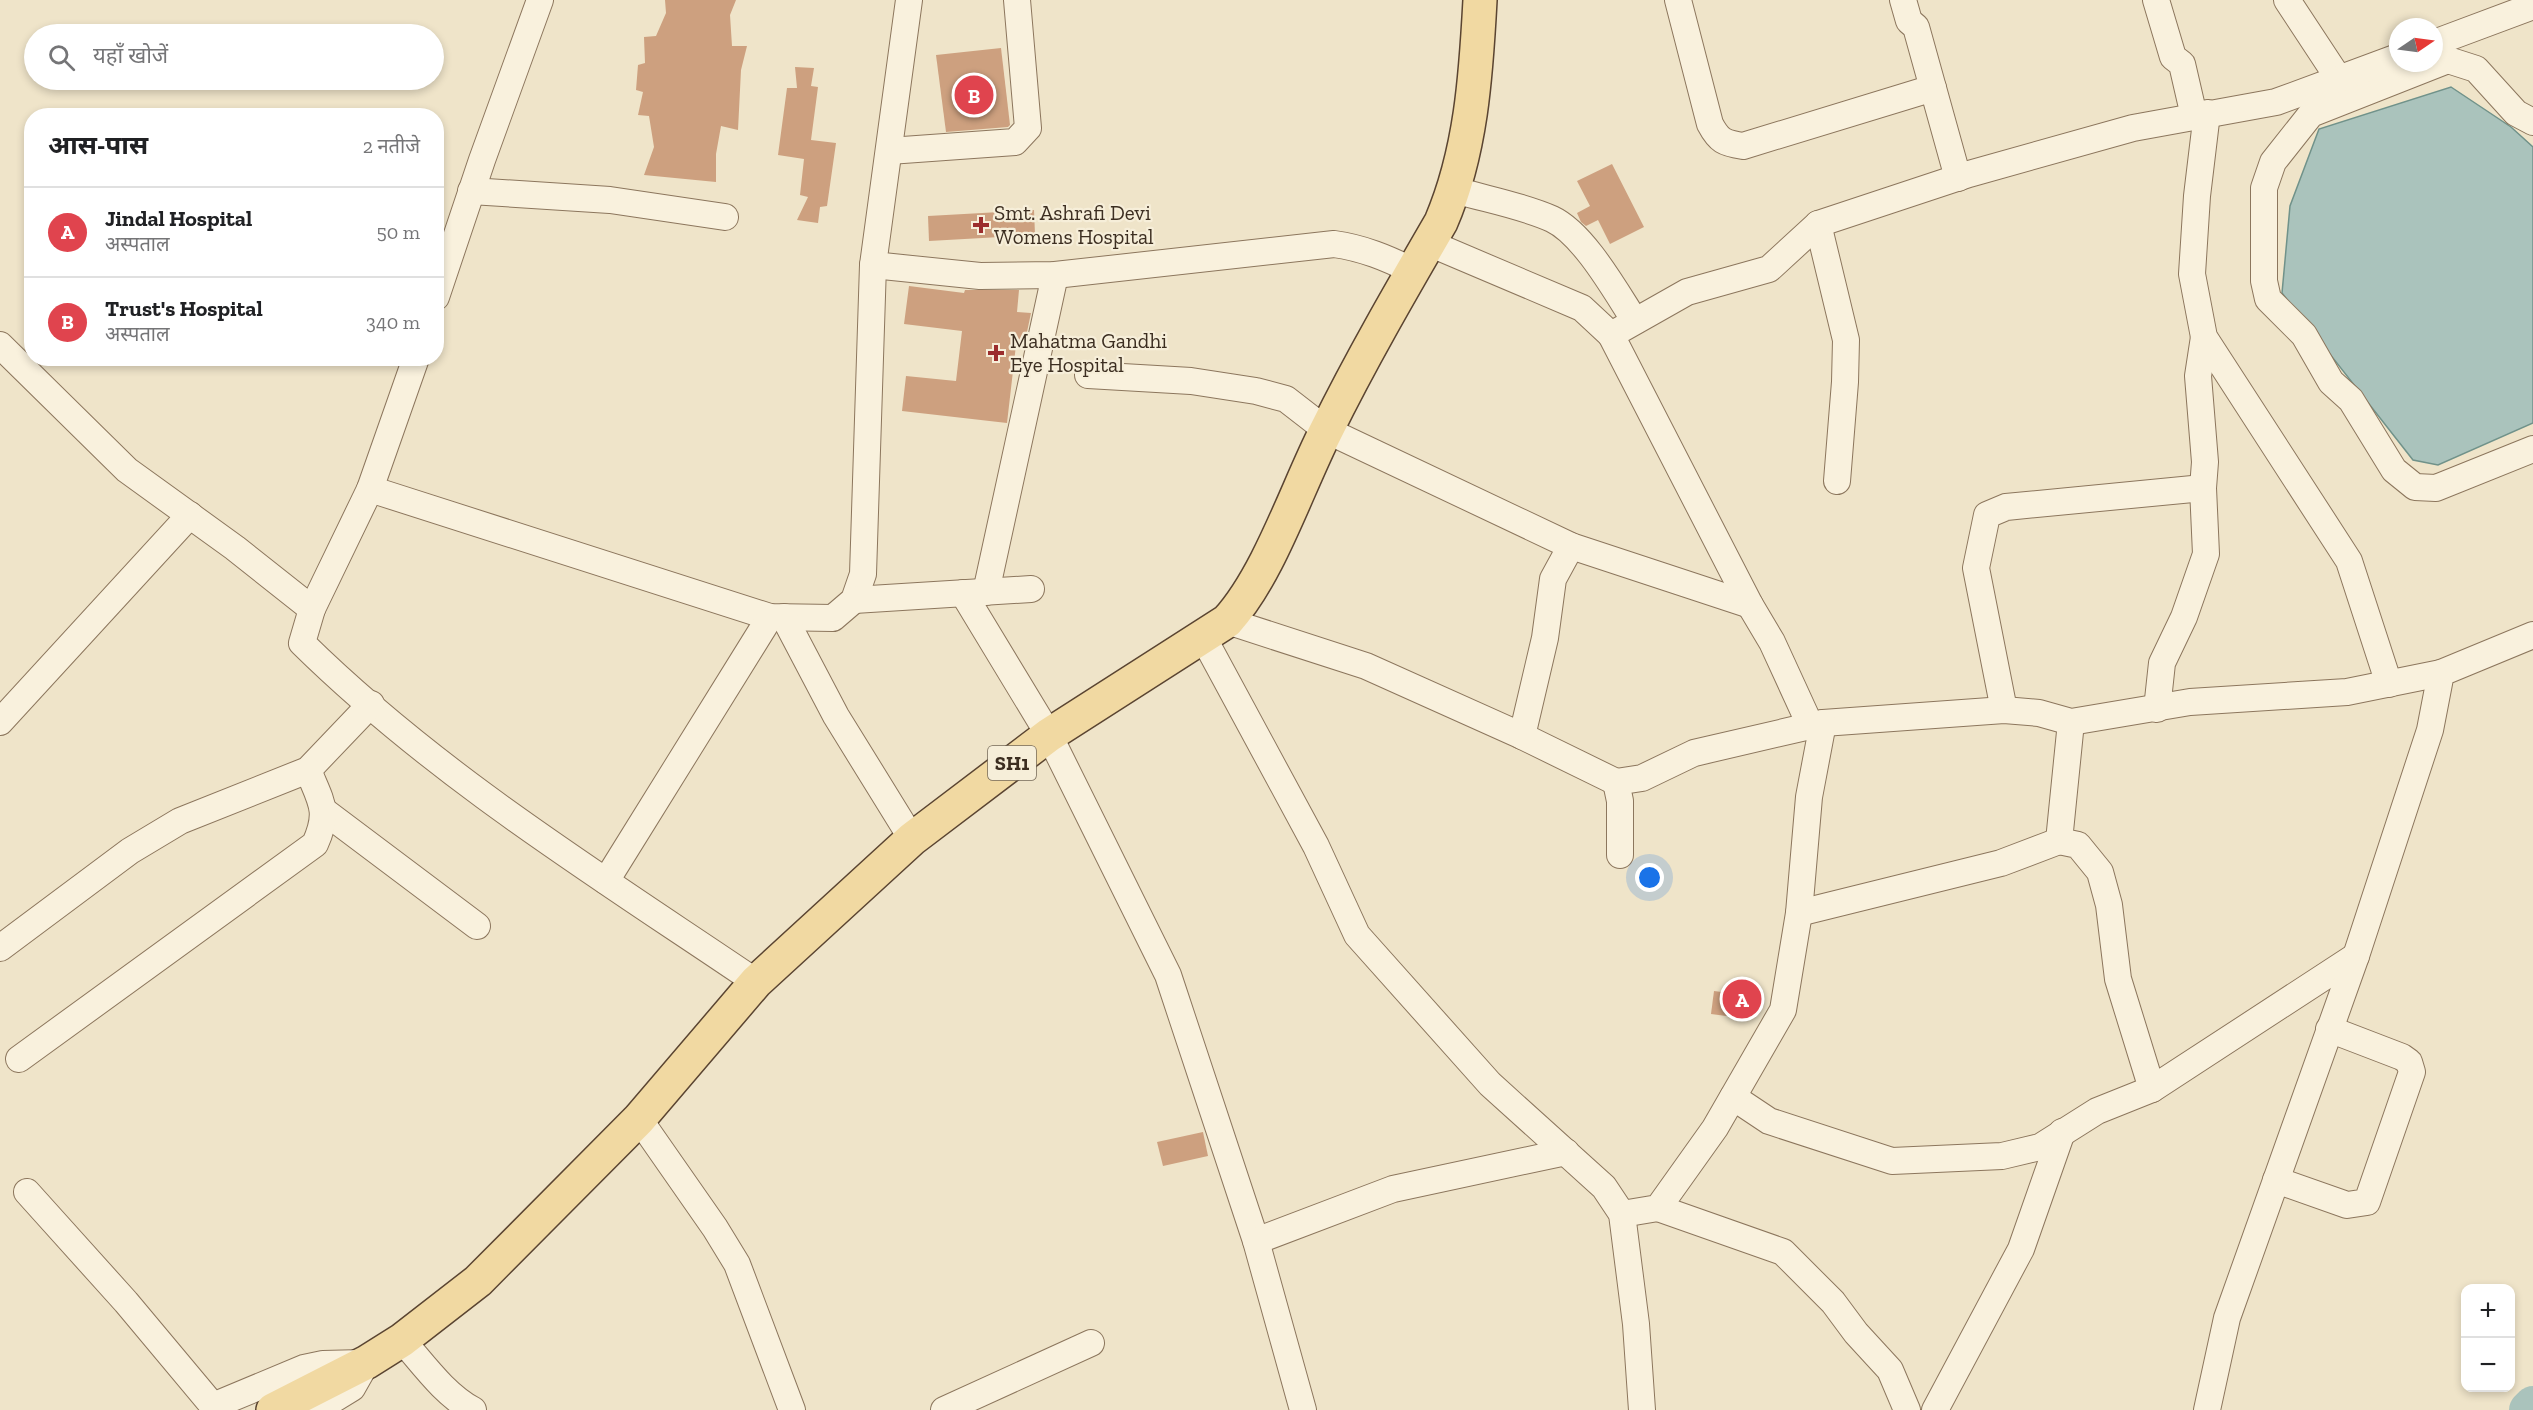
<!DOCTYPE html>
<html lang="hi">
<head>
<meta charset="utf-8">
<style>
	body { margin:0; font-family:"Zilla Slab","Noto Sans Devanagari",serif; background:#f2f2f2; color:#202124 }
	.controls { position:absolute; right:18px; bottom:18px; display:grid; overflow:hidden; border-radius:12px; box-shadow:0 3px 9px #0003 }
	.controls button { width:54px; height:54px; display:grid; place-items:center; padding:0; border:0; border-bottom:2px solid #e0e0e0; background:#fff; color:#202124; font:30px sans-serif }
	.compass { position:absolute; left:2389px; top:18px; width:54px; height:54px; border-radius:50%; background:#fff; box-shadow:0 3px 9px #0003; rotate:77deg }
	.you { position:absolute; left:1650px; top:878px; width:21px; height:21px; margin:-15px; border:4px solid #fff; border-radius:50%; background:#1a73e8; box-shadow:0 0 0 9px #1a73e833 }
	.badge { display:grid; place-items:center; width:39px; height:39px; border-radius:50%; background:#db2777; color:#fff; font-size:20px; font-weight:700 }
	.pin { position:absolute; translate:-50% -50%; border:3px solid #fff; box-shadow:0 2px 6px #0006 }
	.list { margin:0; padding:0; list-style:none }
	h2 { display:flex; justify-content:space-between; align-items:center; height:78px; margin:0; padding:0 24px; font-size:26px }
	h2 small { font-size:20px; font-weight:400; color:#757577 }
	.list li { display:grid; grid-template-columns:39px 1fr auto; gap:18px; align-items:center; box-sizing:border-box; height:90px; padding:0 24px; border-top:2px solid #e0e0e0 }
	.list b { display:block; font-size:22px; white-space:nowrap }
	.list p { margin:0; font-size:20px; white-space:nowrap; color:#757577 }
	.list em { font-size:20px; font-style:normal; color:#757577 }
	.icon { flex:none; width:33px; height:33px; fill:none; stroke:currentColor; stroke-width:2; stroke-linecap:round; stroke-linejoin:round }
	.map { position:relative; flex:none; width:2533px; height:1410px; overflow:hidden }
	.search { position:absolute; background:#fff; box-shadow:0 3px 9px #0003; left:24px; top:24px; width:420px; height:66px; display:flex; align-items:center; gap:15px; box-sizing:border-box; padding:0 21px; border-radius:33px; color:#757577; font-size:22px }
	.panel { position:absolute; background:#fff; box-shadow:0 3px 9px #0003; left:24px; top:108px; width:420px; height:258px; border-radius:24px }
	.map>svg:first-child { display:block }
	.water { fill:#aac3bc; stroke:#70928a; stroke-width:1.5 }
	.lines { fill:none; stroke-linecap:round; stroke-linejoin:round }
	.river { stroke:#aac3bc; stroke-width:38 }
	.building { fill:#cda07f }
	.minor-casing { stroke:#8c765d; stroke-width:28 }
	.major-casing { stroke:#5a4431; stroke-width:36 }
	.minor { stroke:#f9f1dd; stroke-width:26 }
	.major { stroke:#f1d9a2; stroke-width:33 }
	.poi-dot { fill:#9b2d2d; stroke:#f6eed9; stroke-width:2 }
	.labels { text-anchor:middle; stroke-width:4.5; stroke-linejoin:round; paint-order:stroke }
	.shield { fill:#f6eed9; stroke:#746858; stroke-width:1.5 }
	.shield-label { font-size:20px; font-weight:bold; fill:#3c2e21 }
	.poi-label { font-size:21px; fill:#3c2e21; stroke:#f6eed9; text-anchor:start }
</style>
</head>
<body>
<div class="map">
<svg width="2533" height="1410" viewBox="0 0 2533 1410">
	<rect width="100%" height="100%" fill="#efe4c9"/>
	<polygon class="water" points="2451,87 2511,127 2533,147 2533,423 2438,465 2413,460 2282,293 2290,206 2319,129"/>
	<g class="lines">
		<polyline class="river" points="2528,1410 2533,1405"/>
	</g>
	<g class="building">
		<polygon points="665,0 736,0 730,15 732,46 747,46 741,70 738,130 721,126 716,154 716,182 644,175 654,147 649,116 638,115 643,92 636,90 638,65 645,63 644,37 656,36 666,13"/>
		<polygon points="1001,48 1010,125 1008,127 946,132 936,55"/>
		<polygon points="795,67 814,68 811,86 818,87 811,140 836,143 827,206 820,207 818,223 797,220 808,197 800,195 804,159 778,155 787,88 797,88"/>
		<polygon points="1612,164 1644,227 1610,244 1598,220 1586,226 1581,222 1577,213 1590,206 1577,181"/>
		<polygon points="1034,210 1035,235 929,241 928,216"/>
		<polygon points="909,286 964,293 965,290 1019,290 1017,312 1031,313 1024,346 1016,345 1007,423 902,411 906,376 956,381 962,331 904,324"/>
		<polygon points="1714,991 1752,996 1749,1019 1711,1014"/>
		<polygon points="1203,1132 1208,1156 1163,1166 1157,1142"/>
	</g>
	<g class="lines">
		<g class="minor-casing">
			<g id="minor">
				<path d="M1678,0L1710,124C1719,141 1724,143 1743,146L1933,88"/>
				<polyline points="1903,0 1909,21 1916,27 1958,178"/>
				<polyline points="2156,0 2173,57 2182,64 2194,116"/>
				<polyline points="2287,0 2339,79"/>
				<polyline points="2434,43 2533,6"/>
				<polyline points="2207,113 2197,196 2192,274 2204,337 2349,561 2389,684"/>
				<polyline points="2533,122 2516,113 2476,69 2448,60 2311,114 2273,162 2264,188 2264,281 2268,299 2304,335 2331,382 2351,400 2394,470 2415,487 2436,488 2533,449"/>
				<polyline points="889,151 1015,142 1028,128 1017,0"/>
				<path d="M1455,190C1485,199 1524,206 1552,219C1584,234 1616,292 1635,321"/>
				<polyline points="471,191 610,200 725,217"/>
				<polyline points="1818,224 1846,340 1845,382 1837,481"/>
				<polyline points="1429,243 1582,308 1611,335"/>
				<path d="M873,265L980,276L1055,275L1334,244C1363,248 1387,258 1413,271"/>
				<polyline points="436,297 482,160 540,0"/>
				<path d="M0,345L127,470L235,548L312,609L302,643C437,776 601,877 756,982"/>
				<polyline points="1088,375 1191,381 1256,391 1286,399 1326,430 1571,546 1750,605"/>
				<polyline points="370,489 770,617 833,618 854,600 863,574 873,265 909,0"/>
				<polyline points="986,592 1055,275"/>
				<polyline points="963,593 1049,735 1168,975 1256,1241 1303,1410"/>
				<polyline points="854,600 1031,589"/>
				<polyline points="312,609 370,489 416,358"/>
				<polyline points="784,617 836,716 912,839"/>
				<polyline points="1227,621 1366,666 1522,736 1616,782"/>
				<polyline points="1203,637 1316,846 1357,935 1490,1084 1604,1187 1622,1214 1636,1324 1642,1410"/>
				<polyline points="2157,709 2162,663 2184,617 2206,554 2203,488 2205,462 2198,376 2204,337"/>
				<polyline points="2004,710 1976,568 1987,515 2006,507 2203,488"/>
				<polyline points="0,722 190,515"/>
				<polyline points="2071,722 2059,841 2078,845 2100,872 2109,905 2118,979 2152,1089"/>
				<polyline points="1811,727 1772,642 1750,605 1611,335 1687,292 1769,269 1818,224 1969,174 2133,128 2276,102 2398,57"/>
				<polyline points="1522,736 1545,638 1553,579 1571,546"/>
				<polyline points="324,811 477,926"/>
				<polyline points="1620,855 1620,801 1616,782 1642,778 1694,753 1823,723 2004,710 2039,713 2071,722 2190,702 2347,692 2441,673"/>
				<polyline points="606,881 770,617"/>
				<polyline points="1799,913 2001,863 2059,841"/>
				<polyline points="0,948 130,851 180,821 308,770 371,704"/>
				<path d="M19,1059L315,844C330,811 321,802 308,770"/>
				<polyline points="1733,1097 1769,1121 1892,1161 2002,1156 2040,1147 2097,1111 2152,1089 2356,956"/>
				<polyline points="639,1119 715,1228 737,1264 792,1410"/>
				<polyline points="2276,1180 2347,1205 2367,1202 2412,1072 2409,1062 2402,1057 2329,1029"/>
				<polyline points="27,1192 126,1302 213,1406 304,1368 323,1364 362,1363"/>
				<polyline points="1658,1208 1783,1252 1833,1302 1856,1333 1890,1370 1907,1410"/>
				<polyline points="1622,1214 1658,1208 1715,1128 1783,1010 1799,913 1809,797 1823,723"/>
				<polyline points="1256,1241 1393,1189 1566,1152"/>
				<path d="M402,1340C424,1365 444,1394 473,1410"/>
				<polyline points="316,1410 352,1388 365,1365"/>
				<polyline points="944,1410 1091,1343"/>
				<polyline points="1935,1410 2021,1249 2062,1132"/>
				<polyline points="2207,1410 2227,1318 2356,956 2430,730 2441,673 2533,635"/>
			</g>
		</g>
		<g class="major-casing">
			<path id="major" d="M273,1410L367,1362L402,1340L478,1281L639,1119L756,982L912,839L1049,735L1227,621C1269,575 1297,488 1326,431C1361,360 1401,291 1441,222C1471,152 1476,76 1480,0"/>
		</g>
		<use href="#minor" class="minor"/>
		<use href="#major" class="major"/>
	</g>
	<g class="poi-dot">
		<path d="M978 216h6v6h6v6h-6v6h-6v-6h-6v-6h6z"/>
		<path d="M993 344h6v6h6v6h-6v6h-6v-6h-6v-6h6z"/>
	</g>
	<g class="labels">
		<rect class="shield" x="988" y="746" width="48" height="34" rx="4.5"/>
		<g class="shield-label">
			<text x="1012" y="770">SH1</text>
		</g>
		<g class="poi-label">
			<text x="994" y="220">Smt. Ashrafi Devi<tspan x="994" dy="24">Womens Hospital</tspan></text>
			<text x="1010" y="348">Mahatma Gandhi<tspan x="1010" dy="24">Eye Hospital</tspan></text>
		</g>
	</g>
</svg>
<div class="controls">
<button>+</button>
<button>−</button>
</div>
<svg class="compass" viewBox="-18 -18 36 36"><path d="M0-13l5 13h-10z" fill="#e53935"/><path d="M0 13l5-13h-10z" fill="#757577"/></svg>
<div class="you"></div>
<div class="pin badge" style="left:1742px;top:999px;background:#e0444e">A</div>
<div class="pin badge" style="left:974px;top:95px;background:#e0444e">B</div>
<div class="search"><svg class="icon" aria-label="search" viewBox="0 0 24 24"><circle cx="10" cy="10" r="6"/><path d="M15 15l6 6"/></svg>यहाँ खोजें</div>
<section class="panel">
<h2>आस-पास<small>2 नतीजे</small></h2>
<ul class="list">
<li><span class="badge" style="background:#e0444e">A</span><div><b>Jindal Hospital</b><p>अस्पताल</p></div><em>50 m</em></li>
<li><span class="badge" style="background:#e0444e">B</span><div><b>Trust's Hospital</b><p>अस्पताल</p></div><em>340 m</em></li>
</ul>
</section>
</div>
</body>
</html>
